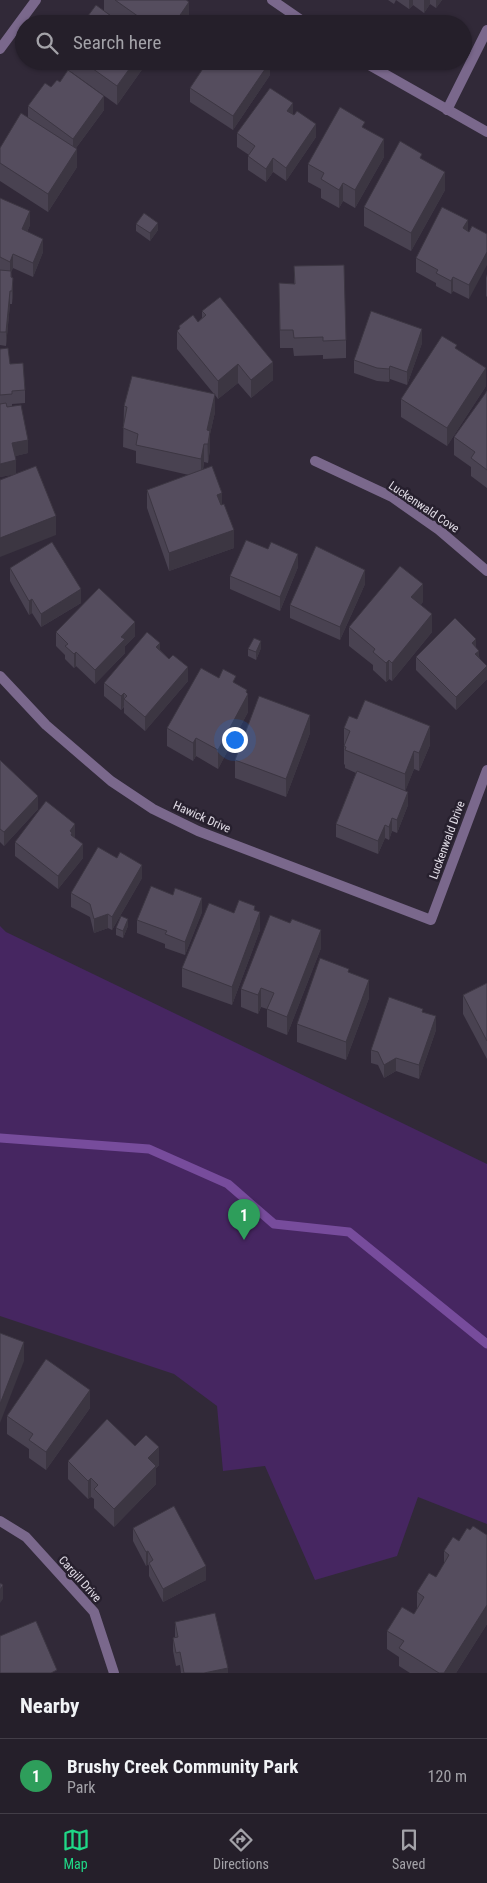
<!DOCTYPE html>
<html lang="en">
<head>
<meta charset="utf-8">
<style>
	body { margin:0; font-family:"Roboto Condensed",sans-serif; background:#312c36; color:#f1f3f6 }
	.you { position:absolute; left:234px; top:739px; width:18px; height:18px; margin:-12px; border:4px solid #fff; border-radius:50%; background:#1a73e8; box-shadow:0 0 0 8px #1a73e833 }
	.badge { display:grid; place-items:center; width:32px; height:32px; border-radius:50%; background:#20d887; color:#fff; font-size:16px; font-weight:700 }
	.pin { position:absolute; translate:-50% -41px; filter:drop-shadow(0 1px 2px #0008) }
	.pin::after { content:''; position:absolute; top:26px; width:18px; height:15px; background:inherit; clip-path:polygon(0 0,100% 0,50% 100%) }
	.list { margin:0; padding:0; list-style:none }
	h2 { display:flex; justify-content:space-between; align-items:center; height:65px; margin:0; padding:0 20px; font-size:21px }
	h2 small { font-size:16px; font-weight:400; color:#a3a2a8 }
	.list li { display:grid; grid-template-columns:32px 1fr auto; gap:15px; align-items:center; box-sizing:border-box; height:75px; padding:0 20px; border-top:1px solid #423d47 }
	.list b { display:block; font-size:19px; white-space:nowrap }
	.list p { margin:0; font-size:16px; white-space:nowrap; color:#a3a2a8 }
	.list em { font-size:16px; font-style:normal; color:#a3a2a8 }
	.icon { flex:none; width:28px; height:28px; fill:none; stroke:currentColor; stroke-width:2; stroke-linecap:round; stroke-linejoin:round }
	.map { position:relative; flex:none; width:487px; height:1673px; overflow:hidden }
	.search { position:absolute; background:#251f2a; box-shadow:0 1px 4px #0004; left:15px; right:15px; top:15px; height:55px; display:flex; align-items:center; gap:12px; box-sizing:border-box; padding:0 18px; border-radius:28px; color:#a3a2a8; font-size:19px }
	.sheet { height:140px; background:#251f2a }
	nav { display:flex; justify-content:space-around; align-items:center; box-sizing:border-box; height:70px; border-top:1px solid #423d47; background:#251f2a; font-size:14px; color:#a3a2a8 }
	nav a { display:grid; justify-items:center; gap:2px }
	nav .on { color:#20d887 }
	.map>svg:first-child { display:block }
	.green { fill:#462661 }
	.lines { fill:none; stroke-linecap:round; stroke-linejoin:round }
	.stream { stroke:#774c9c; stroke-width:9 }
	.street { stroke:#7a688c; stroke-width:10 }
	.wall { fill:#494251 }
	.shaded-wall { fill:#3c3642 }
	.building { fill:#554d5e; stroke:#3c3642 }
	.labels { text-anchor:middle; stroke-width:5; stroke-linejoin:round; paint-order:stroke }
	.street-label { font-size:12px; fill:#e1dce6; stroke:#27202e }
</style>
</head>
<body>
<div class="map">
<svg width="487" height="1673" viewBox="0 0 487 1673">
	<rect width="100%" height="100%" fill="#312938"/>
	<polygon class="green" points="0,926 6,932 487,1164 487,1524 418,1497 397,1556 315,1580 265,1466 223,1471 217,1406 174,1374 0,1316"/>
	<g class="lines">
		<polyline class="stream" points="0,1138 149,1149 228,1184 274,1224 349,1232 487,1344"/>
		<g class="street">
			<polyline points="272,0 307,24"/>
			<polyline points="0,49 36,0"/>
			<polyline points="362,61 487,132"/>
			<polyline points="447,110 487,30"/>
			<polyline points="315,461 392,497 439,530 487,571"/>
			<polyline points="0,676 46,725 111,781 153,809 198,831 431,920 487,770"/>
			<polyline points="0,1521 26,1537 94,1612 114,1673"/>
		</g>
	</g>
	<g class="wall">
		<polygon points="104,0 187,0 189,20 186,24 123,24 104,11"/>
		<polygon points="388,0 442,0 436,8 430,4 424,13 413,5 409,9 396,0 394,4"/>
		<polygon points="64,61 148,61 117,105 70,71 104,110 76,148 77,167 48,212 0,181 0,148 28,118 28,106 51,87 60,82 68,70 64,67"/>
		<polygon points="270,75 233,130 190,102 190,88"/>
		<polygon points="293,114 316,137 286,181 273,172 266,182 248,170 248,156 249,155 237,147 237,133"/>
		<polygon points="365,128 384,157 355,208 343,201 339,208 321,198 321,189 308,182 308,164"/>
		<polygon points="422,159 445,190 411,251 364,226 364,207"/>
		<polygon points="0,198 30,225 27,232 43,252 33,277 13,268 11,272 13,291 12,304 10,304 6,346 0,345"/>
		<polygon points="136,224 158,230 150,241 136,231"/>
		<polygon points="468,231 469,232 469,299 453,291 451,294 436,286 436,283 416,272 416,258"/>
		<polygon points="294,266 346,340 346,358 323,359 323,355 294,356 293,348 280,348 279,283 294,284"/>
		<polygon points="487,274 487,297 486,296 486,278"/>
		<polygon points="202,311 273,380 251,398 238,383 218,399 215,395 215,412 210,434 210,449 208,463 204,462 203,470 222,504 234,548 169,571 147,508 147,490 189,475 136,463 136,451 123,447 124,406 214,394 177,349 177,331 179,330 179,326 198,322 202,318"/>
		<polygon points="422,343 407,385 390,379 389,382 377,381 354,373 354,360"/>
		<polygon points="0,349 25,390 25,403 12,404 12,406 28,453 15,456 16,474 0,477"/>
		<polygon points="486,386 447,446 401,417 401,399"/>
		<polygon points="487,391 487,488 471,476 471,467 454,455 454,437"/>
		<polygon points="298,567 280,611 230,589 230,576"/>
		<polygon points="10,568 81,603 41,627 32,613 29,615 10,581"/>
		<polygon points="365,584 340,640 290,618 290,605"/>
		<polygon points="423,602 421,604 432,632 392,681 389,679 386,682 373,670 373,665 349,646 349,627"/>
		<polygon points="56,632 135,636 125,646 125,653 95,684 76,666 74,668 65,659 65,655 56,646"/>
		<polygon points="261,648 256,660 248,656 248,649"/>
		<polygon points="476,648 487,679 456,710 416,670 416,657"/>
		<polygon points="160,650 169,659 188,681 145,731 124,713 124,707 121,710 104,696 104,683"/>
		<polygon points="219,678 247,693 248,712 218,769 196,756 193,761 167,746 167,728"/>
		<polygon points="344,728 430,745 419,771 414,769 405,791 408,805 397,833 392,831 389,840 385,838 378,854 336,837 336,824 356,773 345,768 345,765 344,764"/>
		<polygon points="310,733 286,797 235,778 235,760"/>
		<polygon points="0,760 38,809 4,846 0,842"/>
		<polygon points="15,842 83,858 58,889 15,856"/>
		<polygon points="142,878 112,930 108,928 94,933 90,917 71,907 71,893"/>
		<polygon points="202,912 185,955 165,948 165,944 137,933 137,920"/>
		<polygon points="234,913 260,930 232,1005 182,987 182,968"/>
		<polygon points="128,926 123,938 116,935 116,928"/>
		<polygon points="321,948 287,1035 267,1027 267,1009 261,1007 258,1014 241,1007 241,989"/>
		<polygon points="349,972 369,998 346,1060 297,1042 297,1024"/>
		<polygon points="487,983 487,1059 463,1014 463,995"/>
		<polygon points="423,1012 436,1030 419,1079 396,1071 384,1078 378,1065 371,1063 371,1050"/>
		<polygon points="90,1408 46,1470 29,1458 29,1449 7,1434 7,1416"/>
		<polygon points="135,1446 159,1465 156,1468 156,1484 114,1527 94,1508 94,1499 91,1497 88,1499 68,1479 68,1461"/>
		<polygon points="133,1528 206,1580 163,1602 149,1576 149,1566 148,1564 146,1566 133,1541"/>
		<polygon points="470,1530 487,1535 487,1624 456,1673 410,1673 399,1666 399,1657 387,1649 387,1631 414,1614 417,1609 417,1592 436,1577 444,1564 444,1551 459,1541"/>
		<polygon points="175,1622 228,1673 181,1673 180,1665 176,1666 173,1651 173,1638 175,1637"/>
	</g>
	<g class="shaded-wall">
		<polygon points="409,0 413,0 413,5 409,9"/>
		<polygon points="424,0 430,0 430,4 424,13"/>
		<polygon points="436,0 442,0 436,8"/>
		<polygon points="189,2 189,20 186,24 174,24"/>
		<polygon points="135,61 148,61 117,105 117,86"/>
		<polygon points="270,62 270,75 233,130 233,116"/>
		<polygon points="104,96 104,110 73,152 73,139"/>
		<polygon points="293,103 293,117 287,111"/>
		<polygon points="316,124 316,137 286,181 286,168"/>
		<polygon points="384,139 384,157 355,208 355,190"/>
		<polygon points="77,149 77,167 48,212 48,194"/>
		<polygon points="273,158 273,172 266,182 266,169"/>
		<polygon points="445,172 445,190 411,251 411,233"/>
		<polygon points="343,183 343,201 339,208 339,190"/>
		<polygon points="30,211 30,225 22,243 22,229"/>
		<polygon points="468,220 468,233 463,228"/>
		<polygon points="158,223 158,230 150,241 150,233"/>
		<polygon points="43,239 43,252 33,277 33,263"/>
		<polygon points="487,252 487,265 469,299 469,285"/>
		<polygon points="13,254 13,268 11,272 11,284 10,275 10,262"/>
		<polygon points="453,277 453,291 451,294 451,281"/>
		<polygon points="13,278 13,291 12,304 12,291"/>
		<polygon points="10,291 10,304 6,346 6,332"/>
		<polygon points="422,329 422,343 407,385 407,372"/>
		<polygon points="273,362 273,380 251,398 251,380"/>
		<polygon points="238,364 238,383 218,399 218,381"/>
		<polygon points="390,366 390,379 389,382 389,369"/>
		<polygon points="486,368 486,386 447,446 447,428"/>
		<polygon points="215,394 215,412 210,434 210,449 208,463 207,430"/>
		<polygon points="28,440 28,453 12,457 12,443"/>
		<polygon points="204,444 204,462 201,477 201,459"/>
		<polygon points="16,460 16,474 0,477 0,464"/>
		<polygon points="222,493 222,512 217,495"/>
		<polygon points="56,516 56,535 0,557 0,538"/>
		<polygon points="234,530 234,548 169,571 169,553"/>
		<polygon points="298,554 298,567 280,611 280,597"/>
		<polygon points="365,570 365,584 340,640 340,627"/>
		<polygon points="423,584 423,602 411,615 411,597"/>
		<polygon points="81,589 81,603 41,627 41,614"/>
		<polygon points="32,599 32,613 29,615 29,601"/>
		<polygon points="432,614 432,632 392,681 392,663"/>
		<polygon points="135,622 135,636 125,646 125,653 95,684 95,670 121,637"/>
		<polygon points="476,639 476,652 472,643"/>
		<polygon points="261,641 261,648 256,660 256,652"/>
		<polygon points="160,643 160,656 156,647"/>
		<polygon points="479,651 479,664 475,654"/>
		<polygon points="76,652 76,666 74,668 74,654"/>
		<polygon points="389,660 389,679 386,682 386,663"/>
		<polygon points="487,666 487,679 456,710 456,697"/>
		<polygon points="188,667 188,681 145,731 145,717"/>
		<polygon points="247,690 247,697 248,694 248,712 218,769 218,750"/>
		<polygon points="124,693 124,706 121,710 121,696"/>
		<polygon points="310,715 310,733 286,797 286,779"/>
		<polygon points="430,726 430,745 419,771 419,753"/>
		<polygon points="196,738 196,756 193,761 193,743"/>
		<polygon points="414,751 414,769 405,792 405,774"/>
		<polygon points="408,792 408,805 397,833 397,820"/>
		<polygon points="38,796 38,809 4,846 4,832"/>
		<polygon points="392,818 392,831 389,840 389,827"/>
		<polygon points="75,824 75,838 72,841 70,831"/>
		<polygon points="385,825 385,838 378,854 378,841"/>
		<polygon points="83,844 83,858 58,889 58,876"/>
		<polygon points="142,865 142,878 112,930 112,917"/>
		<polygon points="202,898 202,912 185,955 185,942"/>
		<polygon points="255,906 255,924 260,912 260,930 232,1005 232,987"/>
		<polygon points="108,914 108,928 94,933 94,919"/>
		<polygon points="128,919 128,926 123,938 123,931"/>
		<polygon points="321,930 321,948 287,1035 287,1017"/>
		<polygon points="369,980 369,998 346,1060 346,1042"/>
		<polygon points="261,988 261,1007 258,1014 258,995"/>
		<polygon points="436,1016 436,1030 419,1079 419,1065"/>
		<polygon points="396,1058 396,1071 384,1078 384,1065"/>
		<polygon points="24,1342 24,1361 0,1423 0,1404"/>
		<polygon points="90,1390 90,1408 46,1470 46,1452"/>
		<polygon points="159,1447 159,1465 156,1468 156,1484 114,1527 114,1509 148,1458"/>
		<polygon points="91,1478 91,1497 88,1499 88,1481"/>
		<polygon points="148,1551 148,1564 146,1566 146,1552"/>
		<polygon points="206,1566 206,1580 163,1602 163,1589"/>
		<polygon points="3,1585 3,1599 0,1603 0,1590"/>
		<polygon points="487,1605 487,1624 456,1673 444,1673"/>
		<polygon points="228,1668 228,1673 204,1673"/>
	</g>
	<g class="building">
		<polygon points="115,0 186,0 189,2 174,24 149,24"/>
		<polygon points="96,5 122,24 82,24"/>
		<polygon points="82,61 135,61 117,86"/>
		<polygon points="208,61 269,61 270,62 233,116 190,88"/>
		<polygon points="68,70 104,96 73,139 28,106 45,83 51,87 57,80 60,82"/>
		<polygon points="270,88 293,103 287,111 294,115 297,111 316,124 286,168 273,158 266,169 248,156 255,146 237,133"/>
		<polygon points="340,107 365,122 362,127 384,139 355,190 343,183 339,190 321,179 324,173 308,164"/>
		<polygon points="21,113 77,149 48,194 0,163 0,148"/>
		<polygon points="400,141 422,154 420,158 445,172 411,233 364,207"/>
		<polygon points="0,198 30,211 22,229 43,239 33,263 13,254 10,262 0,257"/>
		<polygon points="442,207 468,220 463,228 469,232 472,226 487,234 487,252 469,285 453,277 451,281 436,273 438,270 416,258"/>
		<polygon points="144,213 158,223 150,233 136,224"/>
		<polygon points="344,265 346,340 323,341 323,337 294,338 293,330 280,330 279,283 295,284 294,266"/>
		<polygon points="0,270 11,271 11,277 13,278 12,291 10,291 6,332 0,332"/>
		<polygon points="220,297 273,362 251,380 238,364 218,381 177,331 180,328 179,326 193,315 198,322 206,315 202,311"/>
		<polygon points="371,311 422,329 407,372 390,366 389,369 377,368 354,360"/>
		<polygon points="442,336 457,345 455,348 486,368 447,428 401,399"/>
		<polygon points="8,348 10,364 23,363 25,390 12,391 12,394 0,395 0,349"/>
		<polygon points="132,376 215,394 207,430 210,431 208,444 204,444 201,459 136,445 138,434 123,428 127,407 124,406"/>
		<polygon points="487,391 487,470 471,458 475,452 454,437"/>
		<polygon points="6,403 7,407 21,405 28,440 12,443 16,460 0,464 0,404"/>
		<polygon points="36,466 56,516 0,538 0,480"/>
		<polygon points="212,466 222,493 217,495 221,505 224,504 234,530 169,553 147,490"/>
		<polygon points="246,540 268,549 271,542 298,554 280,597 230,576"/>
		<polygon points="52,542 81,589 41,614 32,599 29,601 10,568"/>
		<polygon points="316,546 365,570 340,627 290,605"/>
		<polygon points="400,566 423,584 411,597 432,614 392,663 389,660 386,663 373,652 375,649 349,627"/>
		<polygon points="99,588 135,622 121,637 125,639 95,670 76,652 74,654 65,646 68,644 56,632"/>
		<polygon points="455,618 476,639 472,643 479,651 475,654 487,666 456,697 416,657"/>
		<polygon points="147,632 160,643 156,647 169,659 173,655 188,667 145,717 124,699 127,696 124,693 121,696 104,683"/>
		<polygon points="254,638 261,641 256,652 248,649"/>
		<polygon points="201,668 219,678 223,669 236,676 233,682 247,690 246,692 248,694 218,750 196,738 193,743 167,728"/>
		<polygon points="259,696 310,715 286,779 235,760"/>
		<polygon points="365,700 430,726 419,753 414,751 405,774 345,750 346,747 344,746 350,731 344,728 349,716 357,719"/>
		<polygon points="0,760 38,796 4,832 0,829"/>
		<polygon points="357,771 408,792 397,820 392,818 389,827 385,825 378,841 336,824"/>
		<polygon points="46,801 75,824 70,831 72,833 71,835 83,844 58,876 15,842"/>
		<polygon points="98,847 117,858 120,852 142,865 112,917 108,914 94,919 90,904 71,893"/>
		<polygon points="151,886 173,895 175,888 202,898 185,942 165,934 167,931 137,920"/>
		<polygon points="239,900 255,906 254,910 260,912 232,987 182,968 209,903 234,913"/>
		<polygon points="270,915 290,923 292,919 321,930 287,1017 267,1009 274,993 261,988 258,995 241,989"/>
		<polygon points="121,916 128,919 123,931 116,928"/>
		<polygon points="320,958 349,969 348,972 369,980 346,1042 297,1024"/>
		<polygon points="487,983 487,1041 463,995"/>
		<polygon points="389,997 423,1009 422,1012 436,1016 419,1065 396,1058 384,1065 378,1052 371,1050"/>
		<polygon points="0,1333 24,1342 0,1404"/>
		<polygon points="46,1359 90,1390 46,1452 29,1440 33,1434 7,1416"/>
		<polygon points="107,1419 135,1446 146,1435 159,1447 148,1458 156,1466 114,1509 94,1489 98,1485 91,1478 88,1481 68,1461"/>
		<polygon points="174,1506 206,1566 163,1589 149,1563 153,1560 148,1551 146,1552 133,1528"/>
		<polygon points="473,1526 487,1535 487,1605 444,1673 439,1673 399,1648 404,1641 387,1631 402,1607 414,1614 424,1597 417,1592 429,1573 436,1577 449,1555 444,1551 453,1537 459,1541 467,1528 470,1530"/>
		<polygon points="0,1583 3,1585 0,1590"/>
		<polygon points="215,1613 228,1668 204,1673 184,1673 180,1652 176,1653 173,1638 178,1637 175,1622"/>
		<polygon points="36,1621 57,1670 51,1673 0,1673 0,1636"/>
	</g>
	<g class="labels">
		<g class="street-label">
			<text transform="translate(424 507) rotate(34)" y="4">Luckenwald Cove</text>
			<text transform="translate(202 817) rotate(24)" y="4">Hawick Drive</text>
			<text transform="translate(447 840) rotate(-70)" y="4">Luckenwald Drive</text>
			<text transform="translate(80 1579) rotate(48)" y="4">Cargill Drive</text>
		</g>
	</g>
</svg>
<div class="you"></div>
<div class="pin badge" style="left:244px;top:1240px;background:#2e9e5b">1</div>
<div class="search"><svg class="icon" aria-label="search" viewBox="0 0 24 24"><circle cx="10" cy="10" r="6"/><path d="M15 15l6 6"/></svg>Search here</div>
</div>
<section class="sheet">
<h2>Nearby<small></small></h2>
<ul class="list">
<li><span class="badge" style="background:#2e9e5b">1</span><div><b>Brushy Creek Community Park</b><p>Park</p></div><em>120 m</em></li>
</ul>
</section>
<nav>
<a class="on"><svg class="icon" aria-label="map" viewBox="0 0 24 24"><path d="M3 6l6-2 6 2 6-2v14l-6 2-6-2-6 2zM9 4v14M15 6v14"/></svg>Map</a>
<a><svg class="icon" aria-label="directions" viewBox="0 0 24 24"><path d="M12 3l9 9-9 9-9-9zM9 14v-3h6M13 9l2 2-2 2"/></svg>Directions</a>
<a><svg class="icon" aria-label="saved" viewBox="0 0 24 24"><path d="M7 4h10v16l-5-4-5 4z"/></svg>Saved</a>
</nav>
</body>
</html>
